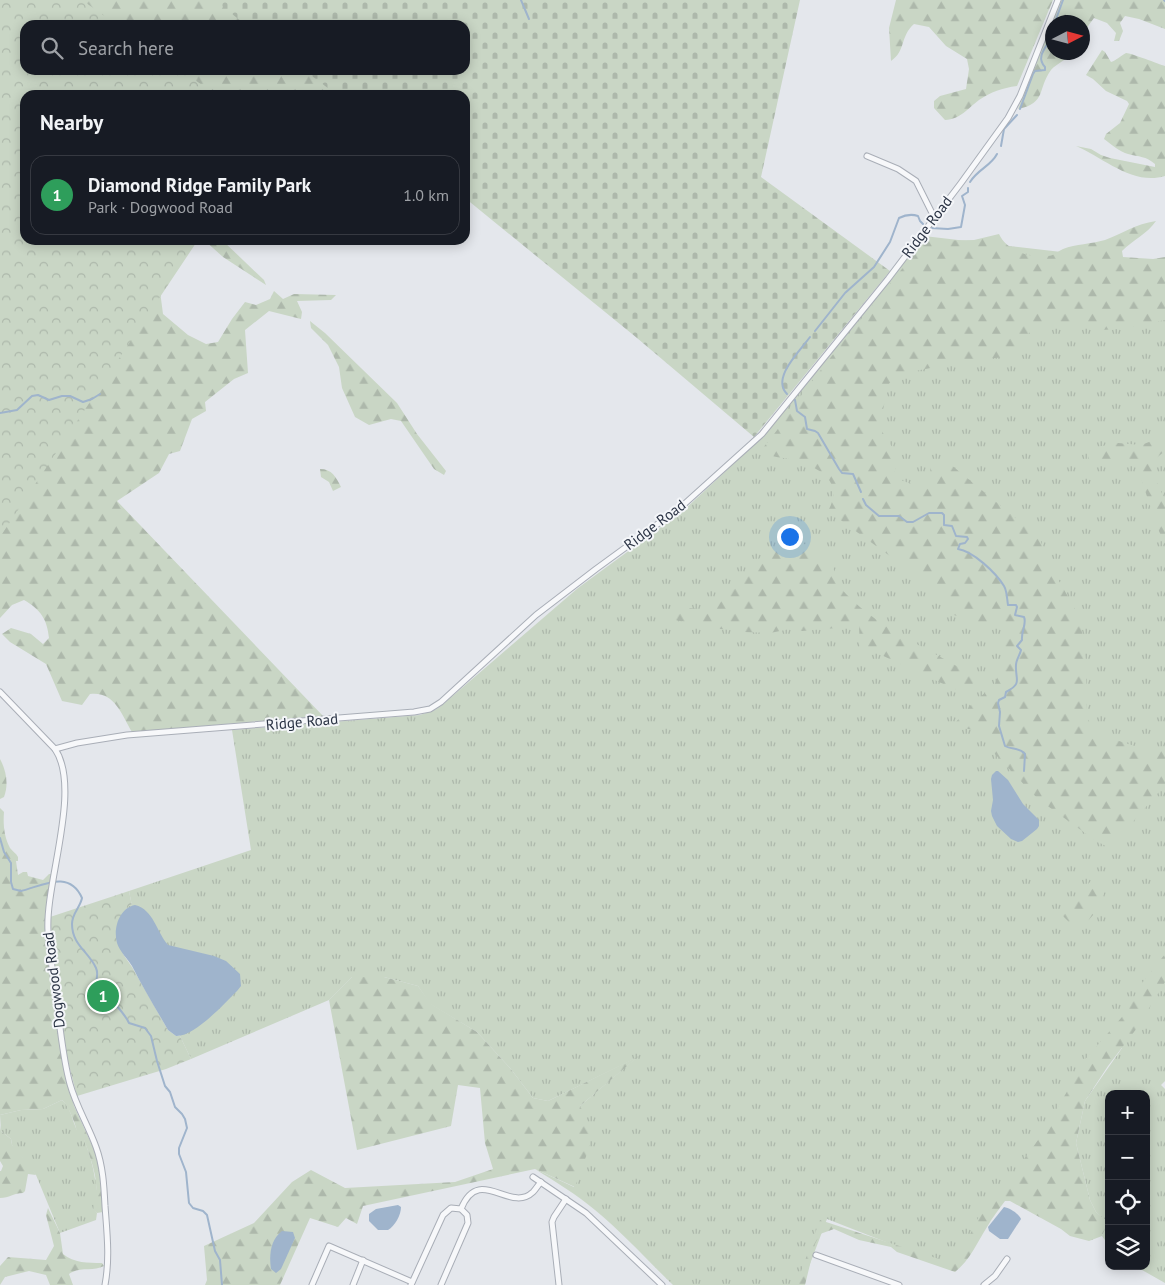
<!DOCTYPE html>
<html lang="en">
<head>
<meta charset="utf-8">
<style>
	body { margin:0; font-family:"PT Sans",sans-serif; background:#20242c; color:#f1f3f6 }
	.controls { position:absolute; right:15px; bottom:15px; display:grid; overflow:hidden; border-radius:10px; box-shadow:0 2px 12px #0003 }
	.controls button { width:45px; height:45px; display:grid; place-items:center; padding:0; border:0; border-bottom:1px solid #363941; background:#171b24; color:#f1f3f6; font:25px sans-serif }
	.compass { position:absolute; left:1045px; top:15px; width:45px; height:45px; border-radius:50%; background:#171b24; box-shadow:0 2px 12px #0003; rotate:84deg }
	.you { position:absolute; left:789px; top:536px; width:18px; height:18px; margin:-12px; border:4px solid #fff; border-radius:50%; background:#1a73e8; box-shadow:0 0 0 8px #1a73e833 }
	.badge { display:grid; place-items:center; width:32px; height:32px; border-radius:50%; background:#b45309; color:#fff; font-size:16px; font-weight:700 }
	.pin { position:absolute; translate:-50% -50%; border:2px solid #fff; box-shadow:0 1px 5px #0006 }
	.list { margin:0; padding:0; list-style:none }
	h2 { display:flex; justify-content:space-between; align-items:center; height:65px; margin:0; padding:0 20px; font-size:21px }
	h2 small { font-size:16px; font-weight:400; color:#9ea1a6 }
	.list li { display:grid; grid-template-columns:32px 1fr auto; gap:15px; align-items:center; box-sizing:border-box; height:80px; margin:0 10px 10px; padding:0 10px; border:1px solid #363941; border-radius:15px }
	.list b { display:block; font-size:19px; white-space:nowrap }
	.list p { margin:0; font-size:16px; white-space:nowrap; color:#9ea1a6 }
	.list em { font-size:16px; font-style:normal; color:#9ea1a6 }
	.icon { flex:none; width:28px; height:28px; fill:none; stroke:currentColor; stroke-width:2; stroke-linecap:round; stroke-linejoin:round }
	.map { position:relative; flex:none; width:1165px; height:1285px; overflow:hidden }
	.search { position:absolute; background:#171b24; box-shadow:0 2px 12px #0003; left:20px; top:20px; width:450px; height:55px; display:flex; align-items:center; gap:12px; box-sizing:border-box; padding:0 18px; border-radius:15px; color:#9ea1a6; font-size:19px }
	.panel { position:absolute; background:#171b24; box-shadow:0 2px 12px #0003; left:20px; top:90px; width:450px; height:155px; border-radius:15px }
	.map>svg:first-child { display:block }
	.grass { fill:url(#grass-tufts) }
	.forest { fill:url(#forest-firs) }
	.cemetery { fill:url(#cemetery-stones) }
	.park { fill:url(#park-crowns) }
	.water { fill:#9fb4cc }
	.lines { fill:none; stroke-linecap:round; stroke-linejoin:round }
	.stream { stroke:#9fb4cc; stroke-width:2 }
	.minor-casing { stroke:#a9aeb7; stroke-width:7 }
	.minor { stroke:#f7f8fa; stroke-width:5 }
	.labels { text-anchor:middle; stroke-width:4; stroke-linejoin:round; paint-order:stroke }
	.street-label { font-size:15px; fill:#2b3445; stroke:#f4f6f9 }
</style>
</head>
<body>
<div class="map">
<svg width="1165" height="1285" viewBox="0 0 1165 1285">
	<defs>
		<pattern id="grass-tufts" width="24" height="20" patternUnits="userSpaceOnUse" patternTransform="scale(1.25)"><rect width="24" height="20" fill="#c9d6c5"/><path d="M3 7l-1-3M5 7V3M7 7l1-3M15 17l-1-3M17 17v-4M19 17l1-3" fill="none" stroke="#adb8ab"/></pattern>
		<pattern id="forest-firs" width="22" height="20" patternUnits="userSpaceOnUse" patternTransform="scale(1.25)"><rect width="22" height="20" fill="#c9d6c5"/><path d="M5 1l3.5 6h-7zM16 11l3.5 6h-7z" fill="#adb8ab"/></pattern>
		<pattern id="cemetery-stones" width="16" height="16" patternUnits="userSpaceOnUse" patternTransform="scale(1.25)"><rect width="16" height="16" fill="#c9d6c5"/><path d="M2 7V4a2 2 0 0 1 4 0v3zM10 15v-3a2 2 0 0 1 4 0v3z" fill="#adb8ab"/></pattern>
		<pattern id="park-crowns" width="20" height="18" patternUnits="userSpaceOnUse" patternTransform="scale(1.25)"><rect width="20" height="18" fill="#c9d6c5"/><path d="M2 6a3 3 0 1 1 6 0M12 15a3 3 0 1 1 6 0" fill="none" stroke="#adb8ab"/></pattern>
	</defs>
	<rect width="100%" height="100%" fill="#e4e7ec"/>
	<g class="grass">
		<path d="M924,236L1165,264V1081L1161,1085L1165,1089V1283L1135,1266H1146V1094H1109V1246L1102,1236L1107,1222L1096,1212L1090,1200L1076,1143L1085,1101L1122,1048L1113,1042L955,1269L827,1219L802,1285H673C647,1260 623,1233 595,1210C577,1195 556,1182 535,1169L574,1187L580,1106L636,1058L548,1101L533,1098L510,1068L477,1032L430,1004L418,986L384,977H352L329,1000L191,1059L180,1036L116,930L129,906H132L129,891L251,850L232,730L420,715L435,710L441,706L578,588L683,511L756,443Z"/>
		<path d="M62,1100C74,1110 72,1130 84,1139C89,1153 93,1165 95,1179L96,1180L97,1200L94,1210L97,1213L96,1220L60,1233L36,1175L12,1145L11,1139L1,1131L0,1115L21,1110L43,1109Z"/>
	</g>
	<g class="forest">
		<polygon points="0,0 232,0 258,25 25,25 25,70 312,70 343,95 25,95"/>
		<path d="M896,0H1053L1017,86C1002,88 991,92 979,100C967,109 961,119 945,120L934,108V101L940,96L966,89L969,69L967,59L946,46L929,27L914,24C900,36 906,51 891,61L889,28Z"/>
		<path d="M1061,0H1165V29L1139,19L1125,16L1120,23L1123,31L1119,41H1114L1116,33L1107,23L1094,18L1083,33L1082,22H1052V52L1072,53C1067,60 1057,63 1051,70C1037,89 1047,103 1018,109Z"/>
		<path d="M1102,50L1105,52L1111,62C1117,60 1120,56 1126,53C1128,52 1159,64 1165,66V176C1133,186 1104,158 1076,146L1091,149L1101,155L1110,158L1155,167V164C1146,156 1139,157 1128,154C1120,152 1111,144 1104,139L1106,134L1120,123L1129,104L1127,101L1106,91L1093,79L1086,75Z"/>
		<path d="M1156,221C1147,234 1133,240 1122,251L1123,257L1153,259L1165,257V320L1120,329L1100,330L1069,322L1051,323L1029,333L1019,352L1014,356L966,361L900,374L896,376L888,385L883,410V433L894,450L898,461L893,477L919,487L931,488L930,461L936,459H944L1018,520L1032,528L1040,539L1048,562L1078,614L1082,630L1086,663L1087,714L1091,728L1097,734L1144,749L1145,753L1165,749V785L1110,848L1096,841L1038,799L994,753V740C983,733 974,729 961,728L956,722L971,705L995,684L1000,670L1004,642L1002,627L993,623L984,626L954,615L943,601L938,591L828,511C845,481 819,467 793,460C783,457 773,458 763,452L762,449C780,429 793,405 810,384C847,336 886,288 925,241L974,240L999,234C1007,252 1034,260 1053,255C1056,253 1059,251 1063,249C1076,244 1091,244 1105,240C1124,233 1135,224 1156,221Z"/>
		<polygon points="204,240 222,240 264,280 266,285 223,257"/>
		<path d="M0,257L160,291L163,314L188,335L206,344L218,342L232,319L245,302L256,305L270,299L274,291L283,299L294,294L336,295L331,300L297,301L302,312L301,319L269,311L245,330L248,373L234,379L205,402L206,411L192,419L180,451L169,454L159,473L117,501L323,716L132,732C121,713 114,691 90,694L82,705L62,701L46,664L10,642L2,634L11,628L31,634L43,644L49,638C47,619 41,610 24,600L12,605L0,618Z"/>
		<polygon points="310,321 325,333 397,403 417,434 446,471 444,475 434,469 401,421 391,419 369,425 355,417 342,388 339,367 328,345 311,328"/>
		<polygon points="1165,436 1165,451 1155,459 1152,472 1165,500 1165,544 1158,529 1136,464 1104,463 1089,459 1087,449 1118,443 1141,445"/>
		<path d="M320,469C332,469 336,477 341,487L333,491L329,482L321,477Z"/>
		<path d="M795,540C808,545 824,554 832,566C837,575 839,587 846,594C884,633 934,650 978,679L966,690L954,689L877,653L860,648L859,626L802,631L790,629L770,633L745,632L721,629L670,619L677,607L711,610L729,595L749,566L778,545Z"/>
		<path d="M0,759C6,770 9,784 4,797L0,799Z"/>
		<path d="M0,808L4,812C3,824 4,837 10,848C12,851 16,853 18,857V861H16L18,875L23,872H27L28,876L43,880L49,874H51L46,911V937L62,1058L74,1106L97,1156L101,1180L103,1212L97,1213L93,1210C94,1203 96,1198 96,1191C98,1178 89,1153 84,1140L77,1134C77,1126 68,1105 62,1100L43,1109L21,1110L0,1115Z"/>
		<path d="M1091,881L1099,883L1105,889C1103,902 1089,930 1073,924C1068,922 1065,917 1060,914C1072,904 1080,892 1091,881Z"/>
		<path d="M1165,954V982L1137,1028L1108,1066L1085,1101L1076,1143L1090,1200L1096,1212L1108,1222L1102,1236L1089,1241L1070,1236L1061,1229L1010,1201H1005C999,1209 992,1218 987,1227C977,1243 970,1260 955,1272L897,1252L891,1247L859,1240L834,1229L820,1234L815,1244L805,1285H796L820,1220L954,1264L960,1255L982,1210L1006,1184L1041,1136L1072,1083L1083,1062L1128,1010L1139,987Z"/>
		<polygon points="352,977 384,977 418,986 431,1004 477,1032 510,1068 533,1098 548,1101 639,1056 580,1106 592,1130 588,1151 575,1187 535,1169 363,1206 357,1224 346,1218 338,1227 310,1218 280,1285 205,1285 207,1280 204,1246 254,1223 292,1182 311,1170 345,1188 455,1182 493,1169 485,1143 480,1088 458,1085 451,1126 357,1150 329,1000"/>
		<path d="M0,1125L1,1131L11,1139L12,1145L21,1151L22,1157L26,1159L36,1175L28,1174L25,1191L23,1193C14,1193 9,1198 0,1198V1171H1L3,1166L0,1161Z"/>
		<path d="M48,1208L60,1233L63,1254C74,1263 88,1263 102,1263L104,1266C93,1272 80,1266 69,1274L73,1285H50L46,1275L29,1271L5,1277L0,1285V1266L8,1257L46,1260L54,1246L46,1215Z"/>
	</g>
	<polygon class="cemetery" points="219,0 800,0 761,177 890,271 754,437 637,338 465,198 465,95 337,95 304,70 465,70 465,25 246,25 218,3"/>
	<g class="park">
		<polygon points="0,0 82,0 117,25 25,25 25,70 181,70 216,95 25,95 25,240 198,240 0,537"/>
		<polygon points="129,891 132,906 129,906 123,954 132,967 168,1030 176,1036 180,1036 191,1059 166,1069 77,1096 66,1054 51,939 50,917"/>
	</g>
	<g class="water">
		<polygon points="996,771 998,771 1008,780 1023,804 1039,820 1039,826 1037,829 1022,841 1018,842 1011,839 997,826 992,816 991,811 993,800 991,779 992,775"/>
		<path d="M135,905C154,910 156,931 168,945L214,956L226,961L240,974L241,986L237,991C224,1004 194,1037 176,1036L168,1030C156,1009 143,988 132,966C127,958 120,952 117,943C113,929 119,908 135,905Z"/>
		<path d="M398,1205L401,1207C401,1215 395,1226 388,1230H378L369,1221V1214L376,1209Z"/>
		<path d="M1004,1207C1010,1208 1019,1214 1021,1219L1008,1239H1000L989,1231L988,1227Z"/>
		<path d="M282,1231L293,1232L295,1238L281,1269L276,1273L271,1269C269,1256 270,1240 282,1231Z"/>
	</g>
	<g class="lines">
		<g class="stream">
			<polyline points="521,0 529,19"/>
			<polyline points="1164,0 1165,1"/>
			<polyline points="1055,22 1063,0"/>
			<path d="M1020,109L1033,74L1035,71L1045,70V67C1035,56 1047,47 1052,36"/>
			<polyline points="1001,146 1004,129 1017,115"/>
			<path d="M970,182C978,169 991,166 997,154"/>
			<polyline points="931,228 948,229 961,227 965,205 962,196 968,192 968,188"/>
			<path d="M815,331L845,293L874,267L890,242L899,218C905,215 912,214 918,216L920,221L923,224"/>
			<path d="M787,394C771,378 800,351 810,337"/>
			<polyline points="793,399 795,400 797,411 805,417 807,429 815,431 818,433 839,469 842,473 853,474 861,492"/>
			<polyline points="0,413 17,410 32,396 38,395 49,400 62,396 70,396 83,402 92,399 100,394"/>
			<path d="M863,499L866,505L879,516H899L907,522H913L929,513H942L944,515V525L952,526L956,536L967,537L968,539L965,543L960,544L958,549C973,551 996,573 1004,586C1007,591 1007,599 1008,605H1016L1017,607L1015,615L1024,617C1027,624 1021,631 1022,640L1017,646L1021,650C1020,655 1016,660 1016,665C1015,680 1023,683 1006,692L1005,697L999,700L998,703L1000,712L999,726L1005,746C1012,750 1019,747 1025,754L1024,771"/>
			<path d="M0,838L4,852L11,863V882L13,889L21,891C42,886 69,869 82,898C80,908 72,913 72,924C72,945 89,952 96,968C100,977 94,983 94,991L101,990C107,993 126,1016 129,1023L145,1028L151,1036L157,1061L165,1086L170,1092L175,1107L182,1114L185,1119L187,1128L179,1148V1154L186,1172L189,1203L193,1208L203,1211L207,1215L215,1251L220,1260L222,1285"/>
		</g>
		<g class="minor-casing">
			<g id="minor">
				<polyline points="867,156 898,169 916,181 934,217"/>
				<path d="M0,692L55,749C82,789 45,883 48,931C50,956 54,981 57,1006C61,1032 63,1059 70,1084C76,1106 88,1125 96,1147C103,1166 104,1186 105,1206C107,1233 110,1258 105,1285"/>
				<polyline points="55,749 77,743 127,735 414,712 430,709 441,702 536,615 596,569 681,507 762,434 888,279 961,183 1008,118 1020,96 1058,0"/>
				<polyline points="533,1177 586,1213 662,1285"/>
				<path d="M461,1209C479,1164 510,1214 533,1192C536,1189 538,1185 541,1182"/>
				<polyline points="816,1255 899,1285"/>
				<polyline points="312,1285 329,1246 412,1282"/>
				<polyline points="353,1285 363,1260"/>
				<polyline points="411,1285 443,1215 451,1208 461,1209 467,1215 468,1223 441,1285"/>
				<polyline points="559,1285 552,1222 554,1217 566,1199"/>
				<polyline points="984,1285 995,1276 1007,1259"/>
			</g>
		</g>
		<use href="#minor" class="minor"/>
	</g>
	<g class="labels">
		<g class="street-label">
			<text transform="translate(927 227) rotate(-53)" y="5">Ridge Road</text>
			<text transform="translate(655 525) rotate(-37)" y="5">Ridge Road</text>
			<text transform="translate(302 722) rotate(-5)" y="5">Ridge Road</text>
			<text transform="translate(54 980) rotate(-97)" y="5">Dogwood Road</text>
		</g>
	</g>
</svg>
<div class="controls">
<button>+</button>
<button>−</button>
<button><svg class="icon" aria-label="locate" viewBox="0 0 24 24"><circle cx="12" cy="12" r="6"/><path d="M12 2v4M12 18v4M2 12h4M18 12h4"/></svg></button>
<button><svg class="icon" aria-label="layers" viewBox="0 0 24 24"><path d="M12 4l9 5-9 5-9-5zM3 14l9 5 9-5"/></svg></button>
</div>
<svg class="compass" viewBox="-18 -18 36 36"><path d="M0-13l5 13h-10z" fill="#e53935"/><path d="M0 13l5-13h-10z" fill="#9ea1a6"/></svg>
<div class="you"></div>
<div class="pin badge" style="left:103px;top:996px;background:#2e9e5b">1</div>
<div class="search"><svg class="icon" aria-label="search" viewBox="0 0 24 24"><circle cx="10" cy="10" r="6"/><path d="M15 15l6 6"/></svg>Search here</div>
<section class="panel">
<h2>Nearby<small></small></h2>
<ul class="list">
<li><span class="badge" style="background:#2e9e5b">1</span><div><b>Diamond Ridge Family Park</b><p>Park · Dogwood Road</p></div><em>1.0 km</em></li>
</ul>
</section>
</div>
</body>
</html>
